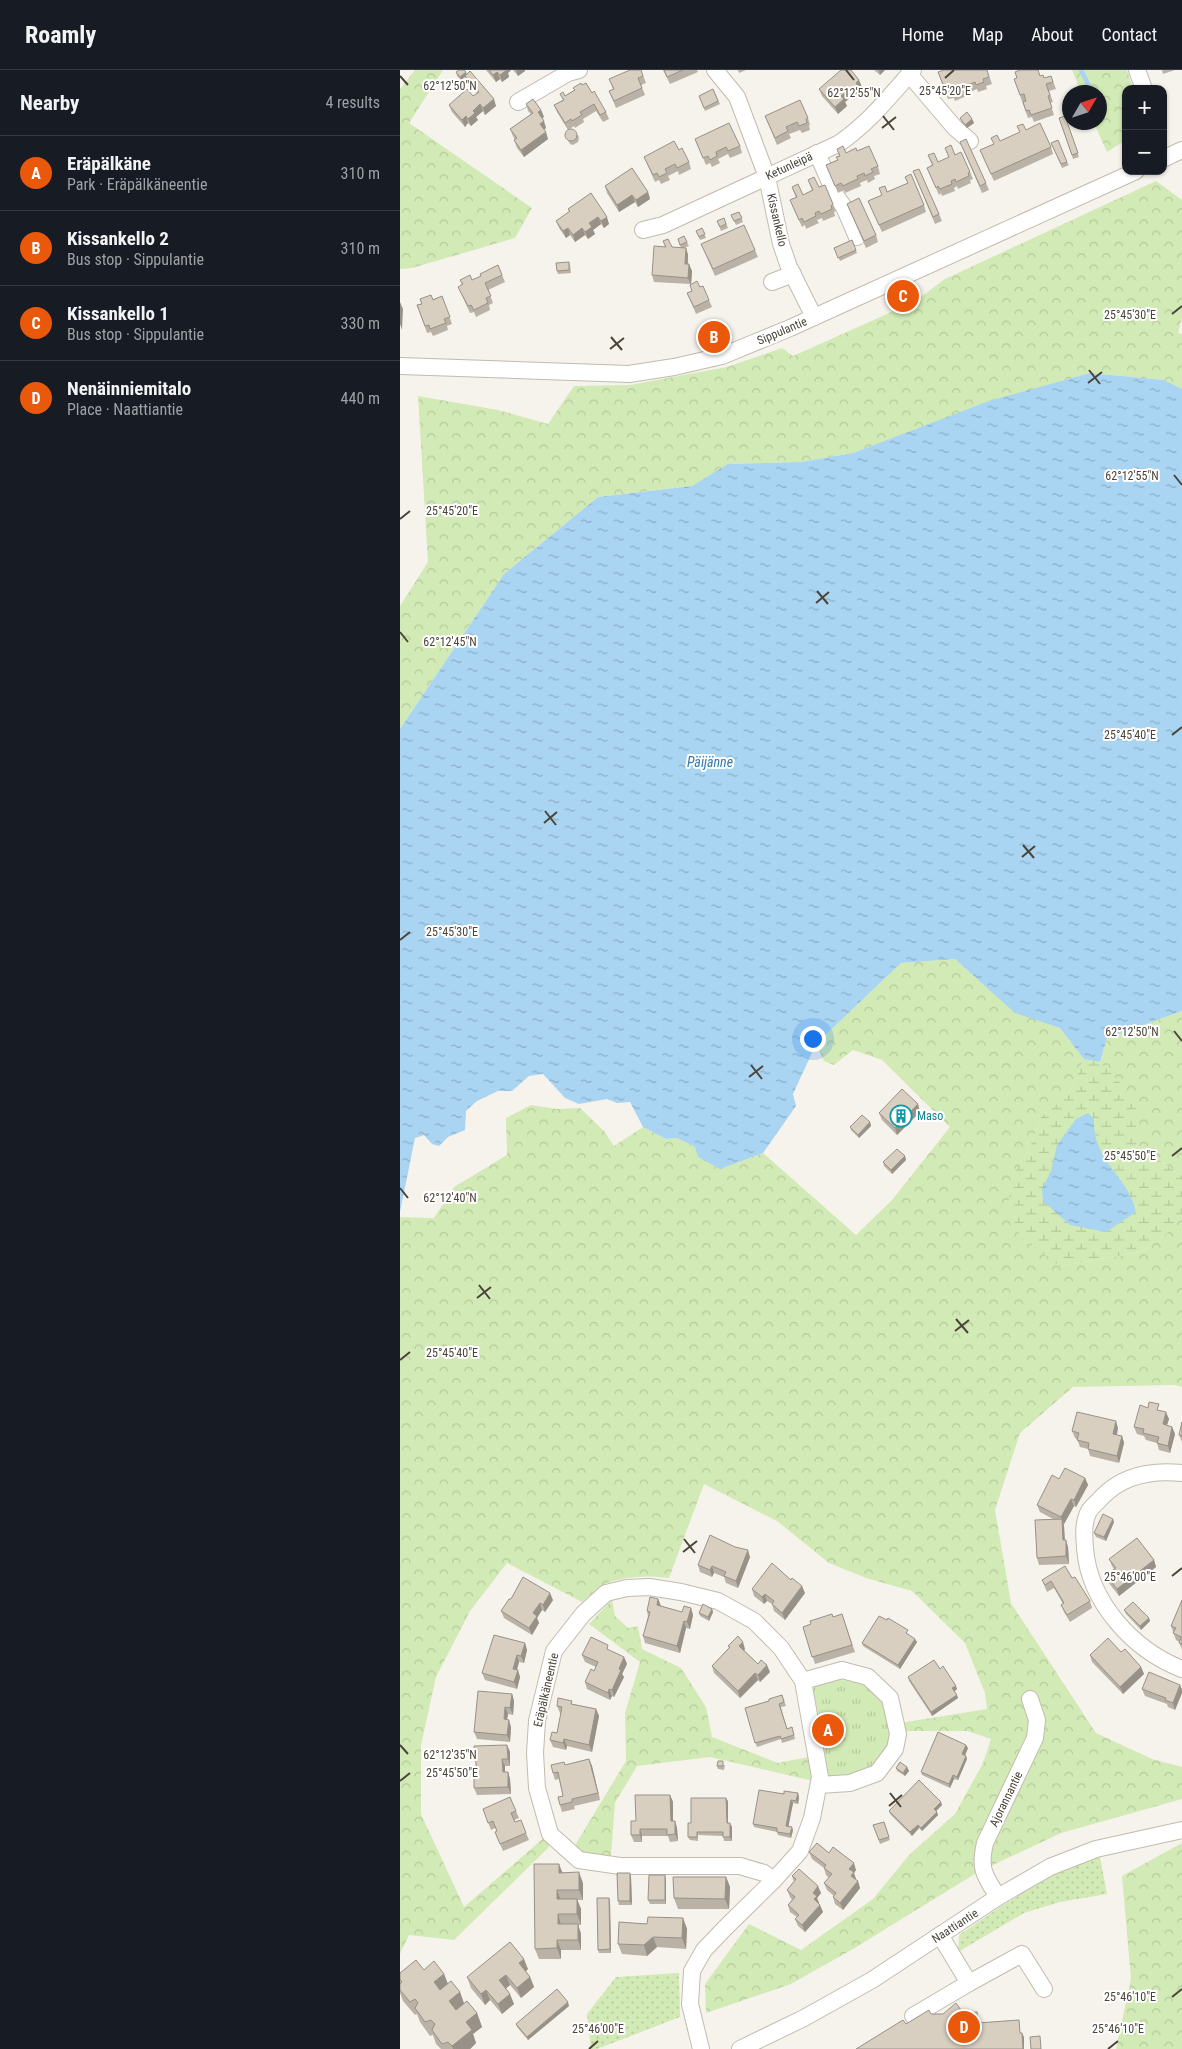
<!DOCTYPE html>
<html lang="en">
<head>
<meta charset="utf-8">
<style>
	body { margin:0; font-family:"Roboto Condensed",sans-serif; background:#242831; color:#f1f3f6 }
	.controls { position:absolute; right:15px; top:15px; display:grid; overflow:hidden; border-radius:10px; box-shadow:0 1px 4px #0004 }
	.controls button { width:45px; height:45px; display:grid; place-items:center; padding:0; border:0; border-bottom:1px solid #363941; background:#171b24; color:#f1f3f6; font:25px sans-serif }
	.compass { position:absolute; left:662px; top:15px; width:45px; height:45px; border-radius:50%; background:#171b24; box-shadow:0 1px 4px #0004; rotate:51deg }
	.you { position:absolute; left:412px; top:968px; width:18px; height:18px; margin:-12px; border:4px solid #fff; border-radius:50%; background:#1a73e8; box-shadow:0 0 0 8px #1a73e833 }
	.badge { display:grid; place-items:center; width:32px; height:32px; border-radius:50%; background:#ea580c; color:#fff; font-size:16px; font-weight:700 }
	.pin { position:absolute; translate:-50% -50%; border:2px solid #fff; box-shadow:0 1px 5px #0006 }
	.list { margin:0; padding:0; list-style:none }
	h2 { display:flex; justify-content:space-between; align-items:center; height:65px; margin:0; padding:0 20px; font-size:21px }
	h2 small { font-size:16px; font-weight:400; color:#9ea1a6 }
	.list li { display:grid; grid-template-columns:32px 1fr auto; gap:15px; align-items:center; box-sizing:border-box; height:75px; padding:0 20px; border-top:1px solid #363941 }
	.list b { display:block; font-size:19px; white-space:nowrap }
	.list p { margin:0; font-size:16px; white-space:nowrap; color:#9ea1a6 }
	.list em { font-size:16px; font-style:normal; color:#9ea1a6 }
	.map { position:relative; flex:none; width:782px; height:1979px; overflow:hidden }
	header { display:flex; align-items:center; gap:30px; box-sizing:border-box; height:70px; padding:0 25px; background:#171b24; border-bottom:1px solid #363941 }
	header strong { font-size:24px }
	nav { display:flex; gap:28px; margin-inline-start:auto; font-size:18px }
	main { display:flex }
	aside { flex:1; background:#171b24 }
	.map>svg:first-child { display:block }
	.grass { fill:url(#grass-dots) }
	.forest { fill:url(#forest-crowns) }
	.wetland { fill:url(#wetland-marsh) }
	.park { fill:url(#park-tufts) }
	.water { fill:url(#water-ripples) }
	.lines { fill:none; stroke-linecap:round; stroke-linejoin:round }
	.stream { stroke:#a9d4f2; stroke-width:4.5 }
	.minor-casing { stroke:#c2bbae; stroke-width:18 }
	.minor { stroke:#fff; stroke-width:16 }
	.wall { fill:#bab2a6 }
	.shaded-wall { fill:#979187 }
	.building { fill:#d8cfc1; stroke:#979187 }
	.ticks { fill:none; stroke:#4b4439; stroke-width:2 }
	.labels { text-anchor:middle; stroke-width:4; stroke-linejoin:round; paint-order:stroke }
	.street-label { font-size:12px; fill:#4b4439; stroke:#fff }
	.culture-label { font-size:12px; fill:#0d838f; stroke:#fff; text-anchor:start }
	.water-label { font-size:14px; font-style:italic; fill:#2e7ab2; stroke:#fff }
	.ticks-label { font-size:12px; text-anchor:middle; fill:#4b4439; stroke:#fff; stroke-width:4; stroke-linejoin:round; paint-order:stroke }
</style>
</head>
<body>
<header>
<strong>Roamly</strong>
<nav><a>Home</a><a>Map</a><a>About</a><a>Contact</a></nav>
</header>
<main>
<aside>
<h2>Nearby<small>4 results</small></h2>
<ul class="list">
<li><span class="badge">A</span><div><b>Eräpälkäne</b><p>Park · Eräpälkäneentie</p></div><em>310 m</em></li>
<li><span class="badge">B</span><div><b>Kissankello 2</b><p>Bus stop · Sippulantie</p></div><em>310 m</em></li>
<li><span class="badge">C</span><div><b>Kissankello 1</b><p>Bus stop · Sippulantie</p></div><em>330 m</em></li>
<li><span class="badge">D</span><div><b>Nenäinniemitalo</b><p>Place · Naattiantie</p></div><em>440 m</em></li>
</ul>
</aside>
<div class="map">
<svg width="782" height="1979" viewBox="0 0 782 1979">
	<defs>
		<pattern id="grass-dots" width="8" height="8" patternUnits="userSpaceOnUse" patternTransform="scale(1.25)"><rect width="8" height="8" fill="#d2eab5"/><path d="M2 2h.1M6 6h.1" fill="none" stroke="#b6ca9c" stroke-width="1.8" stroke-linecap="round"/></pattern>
		<pattern id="forest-crowns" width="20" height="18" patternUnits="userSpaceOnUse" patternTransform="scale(1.25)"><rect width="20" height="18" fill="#d2eab5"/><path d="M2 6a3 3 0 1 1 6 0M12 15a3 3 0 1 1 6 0" fill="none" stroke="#b6ca9c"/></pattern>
		<pattern id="wetland-marsh" width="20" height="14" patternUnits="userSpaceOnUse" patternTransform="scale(1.25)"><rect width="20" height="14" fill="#d2eab5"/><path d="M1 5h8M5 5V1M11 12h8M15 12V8" fill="none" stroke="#b6ca9c"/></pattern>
		<pattern id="park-tufts" width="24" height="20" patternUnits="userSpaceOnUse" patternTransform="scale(1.25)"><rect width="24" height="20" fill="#d2eab5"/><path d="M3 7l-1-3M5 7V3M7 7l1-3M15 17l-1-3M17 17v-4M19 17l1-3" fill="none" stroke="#b6ca9c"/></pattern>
		<pattern id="water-ripples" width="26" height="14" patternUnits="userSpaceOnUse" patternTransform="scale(1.25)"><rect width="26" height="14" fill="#a9d4f2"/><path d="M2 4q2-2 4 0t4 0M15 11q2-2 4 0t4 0" fill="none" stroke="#8caec5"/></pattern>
	</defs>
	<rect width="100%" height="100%" fill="#f6f3ec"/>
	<g class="grass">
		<polygon points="700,1787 707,1824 660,1832 624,1843 558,1882 559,1865 603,1835 653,1804"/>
		<polygon points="279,1903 280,1947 197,1979 191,1979 187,1944 216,1907"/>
	</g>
	<g class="forest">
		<polygon points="15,0 43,0 9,53 132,138 115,168 12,198 0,199 0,19"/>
		<polygon points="672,0 727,0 733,19 726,19 726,70 707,82 694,53 700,52 700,22 681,22"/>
		<polygon points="756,111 782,130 782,248 778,263 782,264 782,319 764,310 690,303 589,332 453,383 401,392 329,394 292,416 198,427 104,504 0,659 0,536 28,492 18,326 98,340 148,354 174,316 230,315 327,297 382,278 393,286 514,232 545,209"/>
		<path d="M555,889L615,942L660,958L684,989L669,1024L641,1047L629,1080L613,1104L660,1196L741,1182L763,1167L782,1147V1317L775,1315L673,1317L620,1363L595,1440L611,1533L696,1663L752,1689L782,1697V1729L661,1763L578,1802L453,1879L391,1914L306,1943L305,1914L349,1854L401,1880L473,1829L509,1785L555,1744L583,1693L591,1669L567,1661H503L500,1653L587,1639L585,1623L565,1573L512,1521L466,1508L429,1493L377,1451L304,1414L269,1508C248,1505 227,1506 207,1513C198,1517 189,1526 182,1532L107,1493L70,1541L36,1607L21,1675V1744L64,1837L146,1766L149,1777L54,1870L9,1865L0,1884V1147L34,1148L54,1117L107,1085L106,1048L131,1035L157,1039L180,1038L204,1061L214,1076L243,1057L266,1069L277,1068L295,1077L320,1098L363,1083L456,1165L492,1130L550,1057L482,990L453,980L434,995L424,991L416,974L501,893Z"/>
		<polygon points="782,941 782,1106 736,1074 736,1038 700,992 707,968"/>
		<polygon points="212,1530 215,1546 228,1558 238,1556 242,1579 281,1598 306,1637 312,1667 378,1693 409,1687 413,1711 310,1687 237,1696 215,1733 211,1786 183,1783 174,1777 226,1691 225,1643 240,1592 189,1554"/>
		<polygon points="782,1773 782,1979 716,1979 731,1909 722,1806"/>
	</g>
	<polygon class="wetland" points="684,989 700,992 725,1018 736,1038 736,1074 782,1106 782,1147 763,1167 741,1182 660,1196 620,1167 608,1134 613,1104 629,1080 641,1047 669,1024"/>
	<path class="park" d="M435,1610C455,1610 479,1617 487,1638C491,1649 491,1662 493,1673L469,1705L427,1707L423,1663L413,1620L415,1615Z"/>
	<g class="water">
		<polygon points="690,303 764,310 782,319 782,941 707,968 700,992 684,989 660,958 615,943 555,889 501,893 416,974 393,1024 396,1036 363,1083 320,1099 298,1087 295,1077 277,1068 266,1069 243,1057 230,1032 217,1033 207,1029 179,1034 165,1028 143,1004 129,1006 112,1021 98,1021 77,1031 66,1041 65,1060 48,1067 39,1076 32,1074 24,1065 15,1068 0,1142 0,659 104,504 198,427 292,416 328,394 401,392 453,383 589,331"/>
		<path d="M688,1043L694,1049C692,1091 728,1105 736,1142L706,1162L670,1155L643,1131L642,1119L651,1101L657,1075L676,1049Z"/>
	</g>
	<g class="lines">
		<polyline class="stream" points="681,0 692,22"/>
		<g class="minor-casing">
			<g id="minor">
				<polyline points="315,0 337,27 367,107 381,174 389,197 414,247"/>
				<polyline points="737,0 744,19"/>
				<polyline points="509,4 555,58 570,71"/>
				<polyline points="118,32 168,3 179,0"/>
				<polyline points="417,83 436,126 444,137 457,167"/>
				<polyline points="763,89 782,80"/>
				<path d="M243,160L263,155L438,74C468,54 489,27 513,0"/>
				<polyline points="372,212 393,204"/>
				<polyline points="0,296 229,304 274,297 322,286 390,258 736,101"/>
				<path d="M782,1403C753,1400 723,1405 702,1427C698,1432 692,1436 689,1441C683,1452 684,1466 685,1478C689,1532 733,1580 782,1599"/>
				<polyline points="403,1611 442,1600 468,1607 490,1628 498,1664 495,1679 477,1703 450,1713 419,1715"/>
				<path d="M598,1827C584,1805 579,1799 585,1773L635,1668L637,1650L630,1629"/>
				<polyline points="540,1865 569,1913 622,1884 644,1919"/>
				<polyline points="513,1946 569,1913"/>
				<polyline points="301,1979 290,1934 292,1901 304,1880 325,1858 374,1810 400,1781 412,1748 420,1707 403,1611 381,1578 354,1551 318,1531 281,1522 249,1517 227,1518 206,1523 183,1544 154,1581 137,1651 135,1683 137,1718 150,1764 179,1790 220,1796 340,1796 364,1803 374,1810"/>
				<polyline points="340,1979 404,1948 472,1910 598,1827 650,1797 696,1779 782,1760"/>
			</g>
		</g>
		<use href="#minor" class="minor"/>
	</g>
	<g class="wall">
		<polygon points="86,0 111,0 108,3 109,7 102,12 100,9 96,12"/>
		<polygon points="113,0 125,0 125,1 118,6"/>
		<polygon points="241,0 246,13 241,15 245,25 216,38 209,21 213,19 209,9"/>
		<polygon points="263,0 297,0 298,2 270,14"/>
		<polygon points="338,0 346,0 339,3"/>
		<polygon points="474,0 485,0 480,5"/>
		<polygon points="587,0 592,14 586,16 587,19 578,22 577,19 570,22 571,24 555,31 554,28 548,29 538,2"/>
		<polygon points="762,0 775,0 763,4"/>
		<polygon points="56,2 67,4 96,36 85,45 83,41 76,47 78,50 71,56 68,53 65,57 52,42 49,35 73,26 77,23 67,13 65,7 61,10 57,6"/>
		<polygon points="651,6 656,19 649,21 653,32 650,33 654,45 634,52 632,47 628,48 614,9 644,8"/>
		<polygon points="182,15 192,23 206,42 209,49 203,52 196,41 183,49 184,52 175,58 174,56 168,60 157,42 154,35 163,30 160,24 165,26"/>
		<polygon points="462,17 460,19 461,24 455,29 452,26 445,32 447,36 438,44 422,26 419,19"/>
		<polygon points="313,19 320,34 305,41 299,26"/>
		<polygon points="126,34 141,40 144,47 142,48 146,58 144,60 148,69 124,87 117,78 114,70 115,70 113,66 110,59 131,44 128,41"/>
		<polygon points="365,46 408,48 410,55 409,55 410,60 402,63 400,60 389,64 391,68 377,75"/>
		<polygon points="665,46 679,87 673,89 659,48"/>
		<polygon points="560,48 572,49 574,53 567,58 561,51"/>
		<polygon points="617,56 626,60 651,77 653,84 594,111 580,80 620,62"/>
		<polygon points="165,65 178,65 179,68 178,72 173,75 170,74"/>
		<polygon points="295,69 340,76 342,83 330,88 328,84 318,89 320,93 312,97 310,93 306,95"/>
		<polygon points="560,72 586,113 589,120 582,123"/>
		<polygon points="653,77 667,92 669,95 662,98"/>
		<polygon points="545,78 555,85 570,102 573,109 570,110 571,113 558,119 557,116 554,118 555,121 542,126 541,123 539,125 527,98 532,95 528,85 538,92 549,88"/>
		<polygon points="437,79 446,83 457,81 478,96 480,104 474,106 475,109 468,113 467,110 460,113 461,116 445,123 444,120 438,123 426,95 437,90 439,86"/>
		<polygon points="279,80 289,92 291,99 279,105 278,101 268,106 270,110 261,114 259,110 255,112 244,87"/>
		<polygon points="513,101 539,144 542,151 535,154"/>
		<polygon points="505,107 524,135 526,142 482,162 468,131 482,125 479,118 487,122 508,113"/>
		<polygon points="408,110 419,117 433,134 436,141 434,142 435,146 423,151 422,148 417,150 419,153 406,159 405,155 402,157 390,130 396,128 392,117 403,125 412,120"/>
		<polygon points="205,116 248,122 250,129 238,137 235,132 219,142 207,123"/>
		<polygon points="191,123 209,154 204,158 201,154 193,160 195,164 188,169 185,165 175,172 170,165 166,168 159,158 156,151 169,142 168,139"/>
		<polygon points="447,134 476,165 478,172 466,178"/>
		<polygon points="339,142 343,152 336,155 331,145"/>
		<polygon points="324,148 328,158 321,161 317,151"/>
		<polygon points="302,158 306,168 300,170 296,161"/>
		<polygon points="284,166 289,176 284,178 286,178 288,185 288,194 292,201 291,214 300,217 309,230 312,237 296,244 287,223 292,221 290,214 254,212 252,205 265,177 263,171 272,177 281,178 278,169"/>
		<polygon points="452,170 457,183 440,191 434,178"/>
		<polygon points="301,174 355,180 358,187 315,206"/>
		<polygon points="169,192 170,195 171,203 158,204 157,201"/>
		<polygon points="102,205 105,212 88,220 93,233 89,235 90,240 76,247 74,242 70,243 58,217 62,215 60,210 72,210"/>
		<polygon points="42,226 52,254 47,256 48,260 33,266 31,262 27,263 17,235"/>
		<polygon points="518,1034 520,1042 497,1065 482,1050 479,1043"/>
		<polygon points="470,1052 471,1056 459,1068 451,1060 450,1057"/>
		<polygon points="505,1086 506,1090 492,1104 484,1096 483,1092"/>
		<polygon points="761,1341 769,1349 767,1355 772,1357 775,1364 770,1383 759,1380 757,1373 746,1370 744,1366 737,1364 734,1357"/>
		<polygon points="782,1352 782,1372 779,1365"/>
		<polygon points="718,1358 717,1365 722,1366 724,1373 719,1393 690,1386 688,1379 680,1377 677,1369 675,1368 672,1361"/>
		<polygon points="685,1408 688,1415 676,1437 674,1436 664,1454 664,1456 665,1470 668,1477 669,1494 639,1495 637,1488 655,1450 640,1442 637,1435 659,1409"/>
		<polygon points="714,1452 706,1471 696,1467 694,1463"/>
		<polygon points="350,1487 338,1518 326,1513 324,1507 314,1503 312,1507 300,1502 298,1495"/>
		<polygon points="709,1489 754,1490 756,1497 719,1526 708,1512 706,1505 714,1499 712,1496"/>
		<polygon points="672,1508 690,1531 692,1538 670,1552 664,1542 661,1535 663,1534 654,1518 647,1522 642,1510"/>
		<polygon points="352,1519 405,1523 385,1550 374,1541 372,1534 367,1531 364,1534 354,1526"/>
		<polygon points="111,1529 153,1530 145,1542 142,1540 137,1548 139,1553 132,1565 104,1548 101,1541"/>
		<polygon points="258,1529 261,1536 282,1542 291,1538 293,1545 290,1559 286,1558 280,1583 245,1573 243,1566 248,1546 247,1541"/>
		<polygon points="782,1530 782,1580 779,1572 776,1570 771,1556"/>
		<polygon points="312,1539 313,1542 309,1551 300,1546 299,1543"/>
		<polygon points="724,1540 749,1548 750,1551 741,1560 726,1544"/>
		<polygon points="442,1544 455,1582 415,1594 403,1557"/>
		<polygon points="509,1564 509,1565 517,1572 500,1599 463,1576 462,1573"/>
		<polygon points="125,1573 127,1580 124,1593 119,1592 117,1600 120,1607 117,1619 85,1610 82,1603"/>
		<polygon points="328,1576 345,1579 344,1580 358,1594 370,1602 360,1612 358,1610 340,1628 314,1603 312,1596 329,1578"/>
		<polygon points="210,1581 224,1587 227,1594 222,1604 224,1607 214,1627 212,1626 210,1630 187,1619 185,1612 194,1601 196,1597 185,1592 182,1585"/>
		<polygon points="721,1582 741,1597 744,1604 723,1624 692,1592 690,1585"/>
		<polygon points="540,1599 557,1619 554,1621 558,1628 532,1646 509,1611 508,1607"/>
		<polygon points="780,1615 782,1620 782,1623 775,1640 768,1637 767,1634 745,1626 742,1619"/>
		<polygon points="112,1624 114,1631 113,1645 108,1644 107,1649 111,1657 110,1672 77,1669 74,1662"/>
		<polygon points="382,1625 386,1636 381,1637 387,1659 392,1657 395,1669 382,1673 381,1669 357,1677 345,1638 369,1631"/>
		<polygon points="173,1634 196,1639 199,1646 192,1682 167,1676 166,1680 153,1677 150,1670 157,1663 161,1643 160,1643 157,1636"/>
		<polygon points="107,1675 110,1682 110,1696 105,1696 105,1702 108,1702 110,1709 111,1724 77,1725 74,1718 77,1703"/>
		<polygon points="568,1678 565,1685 566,1686 567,1689 558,1710 554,1709 550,1718 522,1705 521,1702"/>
		<polygon points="189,1689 192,1696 200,1730 174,1736 175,1739 162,1742 160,1735 163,1726 159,1709 155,1710 153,1703 165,1695"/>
		<polygon points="325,1695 324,1700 318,1699 317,1696"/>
		<polygon points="507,1697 509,1701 505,1706 497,1701 496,1698"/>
		<polygon points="384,1724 399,1727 398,1734 393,1733 388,1756 393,1760 391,1768 378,1765 377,1762 354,1757 353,1754"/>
		<polygon points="270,1725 273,1732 273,1751 275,1751 277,1758 278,1771 270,1772 268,1766 242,1766 242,1772 234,1772 231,1765 236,1751"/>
		<polygon points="328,1731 328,1753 332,1757 332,1771 324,1771 323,1766 298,1765 298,1771 290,1770 288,1767 291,1753"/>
		<polygon points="542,1735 536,1741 538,1745 522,1761 519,1758 512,1766 490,1744 489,1741"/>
		<polygon points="83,1739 116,1741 119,1748 114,1750 115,1752 126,1763 129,1770 103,1781 95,1762 97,1761 95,1758 91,1760"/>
		<polygon points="484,1752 490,1770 480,1774 473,1755"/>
		<polygon points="409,1782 429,1783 456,1800 454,1803 456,1810 460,1818 443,1840 435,1834 433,1827 434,1826 427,1820 424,1813 429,1808 426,1805 424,1798 412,1789"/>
		<polygon points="162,1803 183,1813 183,1830 177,1830 181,1839 181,1855 178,1855 181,1864 181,1880 161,1880 161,1889 139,1889 135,1879"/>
		<polygon points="230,1803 231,1807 232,1835 219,1835 218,1831"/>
		<polygon points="392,1806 421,1823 417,1828 419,1833 419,1834 423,1842 405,1862 398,1856 395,1849 397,1847 390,1842 388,1835 392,1830 390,1827 387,1820 394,1812"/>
		<polygon points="326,1807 330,1817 329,1839 278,1839 274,1828"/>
		<polygon points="266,1809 266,1834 250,1834 248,1830"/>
		<polygon points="209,1828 210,1832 211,1883 199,1883 198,1880"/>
		<polygon points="283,1848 287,1859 286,1879 257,1877 247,1886 222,1884 218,1874 247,1854"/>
		<polygon points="128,1899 126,1901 130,1907 134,1917 121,1928 110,1915 106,1918 114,1934 102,1944 90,1930 85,1935 71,1918 67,1907"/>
		<polygon points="24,1900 44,1904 48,1914 60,1922 64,1934 77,1943 82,1957 73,1964 76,1973 70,1979 41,1979 36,1974 33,1965 30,1966 20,1952 17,1944 15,1945 3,1931 0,1923 0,1903"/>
		<polygon points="169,1936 128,1970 117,1957 116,1954"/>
	</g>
	<g class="shaded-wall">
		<polygon points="105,0 111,0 108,3 109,7 102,12 100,5"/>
		<polygon points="116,0 125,0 125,1 118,6"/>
		<polygon points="479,0 485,0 480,5"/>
		<polygon points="66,2 67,5 61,10 60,7"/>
		<polygon points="97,2 100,9 96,12 93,5"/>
		<polygon points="459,10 462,17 460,19 461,24 455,29 452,22 456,13"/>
		<polygon points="449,19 452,26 445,32 447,36 438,44 435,37 441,26"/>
		<polygon points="94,29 96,36 85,45 83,38"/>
		<polygon points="80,34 83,41 76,47 78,50 71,56 68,49 73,41"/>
		<polygon points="141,40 144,47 140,49 138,42"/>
		<polygon points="66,46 68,53 65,57 62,50"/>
		<polygon points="572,49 574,53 567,58 565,55"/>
		<polygon points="144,51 146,58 142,61 140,54"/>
		<polygon points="146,62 148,69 124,87 121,80"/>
		<polygon points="248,122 250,129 238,137 236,130"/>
		<polygon points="232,125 235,132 219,142 217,135"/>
		<polygon points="198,147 201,154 193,160 195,164 188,169 185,162 189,153"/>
		<polygon points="207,147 209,154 204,158 201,151"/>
		<polygon points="168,158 170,165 166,168 163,161"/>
		<polygon points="182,158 185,165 175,172 173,165"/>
		<polygon points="286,178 288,185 287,201 285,194"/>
		<polygon points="289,194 292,201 291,215 288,208"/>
		<polygon points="0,232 3,239 2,260 0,254"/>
		<polygon points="518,1034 520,1042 497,1065 495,1058"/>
		<polygon points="470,1052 471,1056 459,1068 458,1065"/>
		<polygon points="505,1086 506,1090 492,1104 491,1100"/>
		<polygon points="766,1342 769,1349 765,1361 763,1354"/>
		<polygon points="716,1351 718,1358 715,1371 713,1364"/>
		<polygon points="772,1357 775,1364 770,1383 768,1376"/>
		<polygon points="722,1366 724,1373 719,1393 717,1386"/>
		<polygon points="685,1408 688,1415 676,1437 674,1430"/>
		<polygon points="671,1429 674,1436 664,1454 661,1447"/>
		<polygon points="662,1449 664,1456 665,1477 663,1470"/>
		<polygon points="713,1449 714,1452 706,1471 704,1467"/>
		<polygon points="666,1470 668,1477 669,1494 666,1486"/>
		<polygon points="348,1480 350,1487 338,1518 336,1511"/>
		<polygon points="754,1490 756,1497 719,1526 717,1519"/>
		<polygon points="312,1496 314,1503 312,1507 310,1500"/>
		<polygon points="402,1516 405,1523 385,1550 382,1543"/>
		<polygon points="150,1523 153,1530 145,1542 143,1535"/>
		<polygon points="365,1524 367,1531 364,1534 362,1527"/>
		<polygon points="258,1529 261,1536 257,1535"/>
		<polygon points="140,1533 142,1540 137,1548 139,1553 132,1565 129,1558 133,1543"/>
		<polygon points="291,1538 293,1545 290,1559 287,1552"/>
		<polygon points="312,1539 313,1542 309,1551 308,1547"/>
		<polygon points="749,1548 750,1551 741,1560 740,1556"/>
		<polygon points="284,1551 286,1558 280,1583 277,1576"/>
		<polygon points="515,1569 517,1572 500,1599 498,1595"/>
		<polygon points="343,1572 345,1579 342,1583 339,1576"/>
		<polygon points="125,1573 127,1580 124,1593 121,1586"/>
		<polygon points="117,1585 119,1592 115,1606 113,1599"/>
		<polygon points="224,1587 227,1594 222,1604 224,1607 214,1627 212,1620 219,1599"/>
		<polygon points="367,1595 370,1602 360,1612 358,1605"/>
		<polygon points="741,1597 744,1604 723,1624 720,1617"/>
		<polygon points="118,1600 120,1607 117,1619 114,1612"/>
		<polygon points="355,1603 358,1610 340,1628 338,1621"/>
		<polygon points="780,1615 782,1620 782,1623 775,1640 773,1633"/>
		<polygon points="556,1616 557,1619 554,1622 552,1618"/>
		<polygon points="209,1619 212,1626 210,1630 208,1623"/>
		<polygon points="112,1624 114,1631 113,1645 110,1638"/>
		<polygon points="557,1625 558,1628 532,1646 531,1642"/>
		<polygon points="105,1637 108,1644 106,1656 104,1649"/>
		<polygon points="196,1639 199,1646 192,1682 189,1675"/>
		<polygon points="109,1650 111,1657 110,1672 107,1665"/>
		<polygon points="164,1669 167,1676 166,1680 163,1673"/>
		<polygon points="107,1675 110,1682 110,1696 108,1689"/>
		<polygon points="566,1675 568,1678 564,1688 562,1684"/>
		<polygon points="566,1686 567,1689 558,1710 557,1707"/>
		<polygon points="102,1689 105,1696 105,1709 103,1702"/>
		<polygon points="189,1689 192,1696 200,1730 198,1723"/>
		<polygon points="507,1697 509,1701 505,1706 503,1703"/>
		<polygon points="108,1702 110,1709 111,1724 108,1717"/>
		<polygon points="553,1705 554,1709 550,1718 549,1714"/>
		<polygon points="398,1723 399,1727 398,1734 396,1731"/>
		<polygon points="270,1725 273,1732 273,1758 271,1751"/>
		<polygon points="326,1728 328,1731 328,1757 327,1753"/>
		<polygon points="391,1730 393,1733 388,1759 386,1756"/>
		<polygon points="541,1732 542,1735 535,1742 534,1739"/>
		<polygon points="537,1742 538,1745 522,1761 521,1758"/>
		<polygon points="275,1751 277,1758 278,1771 275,1764"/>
		<polygon points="330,1753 332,1757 332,1771 330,1767"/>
		<polygon points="518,1755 519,1758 512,1766 510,1762"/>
		<polygon points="392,1757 393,1760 391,1768 390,1764"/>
		<polygon points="240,1759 242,1766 242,1772 240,1765"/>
		<polygon points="454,1793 456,1800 454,1803 456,1809 453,1813 449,1799"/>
		<polygon points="159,1794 163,1804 159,1803"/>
		<polygon points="179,1802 183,1813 183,1830 179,1820"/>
		<polygon points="230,1803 231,1807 232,1835 230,1831"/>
		<polygon points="265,1805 266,1809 266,1834 265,1830"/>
		<polygon points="326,1807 330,1817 329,1839 325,1829"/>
		<polygon points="458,1811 460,1818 443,1840 440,1833"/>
		<polygon points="418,1816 421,1823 417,1828 419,1833 416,1836 414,1829 413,1823"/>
		<polygon points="157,1820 161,1831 157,1829"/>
		<polygon points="209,1828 210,1832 211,1883 210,1879"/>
		<polygon points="177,1829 181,1839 181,1855 177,1844"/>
		<polygon points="420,1835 423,1842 405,1862 402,1855"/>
		<polygon points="158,1844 161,1855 158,1854"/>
		<polygon points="283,1848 287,1859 286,1879 282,1868"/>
		<polygon points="178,1854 181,1864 181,1880 178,1870"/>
		<polygon points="253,1867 257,1877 247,1886 244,1875"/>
		<polygon points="157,1870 161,1880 161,1889 157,1878"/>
		<polygon points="124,1889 128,1899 123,1904 119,1893"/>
		<polygon points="44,1904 49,1917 39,1926 34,1912"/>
		<polygon points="106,1905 110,1915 103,1921 99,1910"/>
		<polygon points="130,1907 134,1917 121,1928 117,1918"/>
		<polygon points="86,1920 90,1930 85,1935 81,1924"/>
		<polygon points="60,1922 65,1936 54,1945 49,1931"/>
		<polygon points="110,1924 114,1934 102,1944 98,1934"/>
		<polygon points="168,1932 169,1936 128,1970 127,1967"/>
		<polygon points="77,1943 82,1957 73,1964 76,1973 70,1979 53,1979 52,1976 66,1952"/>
		<polygon points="622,1963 624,1967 624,1979 623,1979"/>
	</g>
	<g class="building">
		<polygon points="59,0 64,0 66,2 60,7 56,2"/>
		<polygon points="89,0 107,0 100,5 97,2 93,5"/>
		<polygon points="230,0 241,0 243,6 238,8 242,18 214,31 209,21 214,19 209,9"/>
		<polygon points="264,0 283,0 267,7"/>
		<polygon points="441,0 451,0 459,10 456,13 459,17 452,22 449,19 441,26 444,29 435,37 419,19"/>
		<polygon points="544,0 587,0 589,7 583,9 584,12 576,15 575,12 568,15 569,17 552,24 551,21 546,22 538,2"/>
		<polygon points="620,0 638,0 640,6 643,5 644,8 651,6 653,12 646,14 650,25 648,26 652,38 631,45 629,40 626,41 623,32 626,31 624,24 620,25 614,9 617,8 615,2"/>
		<polygon points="70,1 94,29 83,38 80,34 73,41 75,43 68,49 66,46 62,50 49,35 67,19 73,26 79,22 65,6"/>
		<polygon points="181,13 182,15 186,13 192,23 194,21 206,42 200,45 194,34 180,42 182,45 172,51 171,49 165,53 154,35 164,30 160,24 163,22 165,26 175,20 173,18"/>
		<polygon points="313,19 318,31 304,38 299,26"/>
		<polygon points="133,29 141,40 138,42 144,51 140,54 146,62 121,80 114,70 117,68 110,59 133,43 126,34"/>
		<polygon points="400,30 408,48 406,49 407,53 399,56 397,52 386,57 388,61 375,68 365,46"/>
		<polygon points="567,42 572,49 565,55 560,48"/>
		<polygon points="665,46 678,83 672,85 659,48"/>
		<polygon points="329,53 340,76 328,81 326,77 316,82 317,86 310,90 308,86 303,88 295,69"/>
		<polygon points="640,53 651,77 591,104 580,80 594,74 591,68 597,65 600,71 620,62 617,56 623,54 626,60"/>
		<circle cx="171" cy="65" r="6"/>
		<polygon points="566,69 586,113 580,116 560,72"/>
		<polygon points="658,70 667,92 661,94 651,73"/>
		<polygon points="274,71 279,80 282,78 289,92 277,98 275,94 265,99 267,103 259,107 257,103 253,105 244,87"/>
		<polygon points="551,75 555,85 561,82 570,102 568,103 569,106 556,112 555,109 551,111 552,114 540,119 538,116 536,118 527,98 533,95 528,85 534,83 538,92 549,87 545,78"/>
		<polygon points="443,76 446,83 456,78 457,81 469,76 478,96 471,99 473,102 465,106 464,103 457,106 458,109 451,112 443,116 441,113 435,116 426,95 438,90 436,87 440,86 437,79"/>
		<polygon points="232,98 248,122 236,130 232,125 217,135 205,116"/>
		<polygon points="519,99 539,144 533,147 513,101"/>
		<polygon points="511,104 524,135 479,155 468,131 482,125 479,118 485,116 487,122 508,113 505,107"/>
		<polygon points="414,107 419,117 425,115 433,134 431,136 432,139 421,144 419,141 415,143 416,146 404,152 402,148 399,150 390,130 397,127 392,117 398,114 403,125 413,120 408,110"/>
		<polygon points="191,123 207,147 201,151 198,147 189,153 192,157 185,162 182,158 173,165 168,158 163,161 156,151 170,141 168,139"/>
		<polygon points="459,128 476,165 464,171 447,134"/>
		<polygon points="339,142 342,148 334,151 331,145"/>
		<polygon points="324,148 326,154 320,157 317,151"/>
		<polygon points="344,155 355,180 313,199 301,174"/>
		<polygon points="302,158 305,164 299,167 296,161"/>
		<polygon points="284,166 287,172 280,175 278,169"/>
		<polygon points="268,169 272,177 286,178 285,194 289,194 288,208 252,205 254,176 266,177 263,171"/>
		<polygon points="452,170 456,180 438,188 434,178"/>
		<polygon points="169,192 169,200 157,201 156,193"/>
		<polygon points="98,195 102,205 85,213 91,226 86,228 88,233 74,240 71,235 68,236 58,217 63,214 60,210 70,205 72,210 81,206 80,204"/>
		<polygon points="297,211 300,217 303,216 309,230 294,237 287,223 292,221 290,215"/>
		<polygon points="31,225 33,230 42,226 50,247 44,249 46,253 30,259 29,255 25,256 17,235 22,234 20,229"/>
		<polygon points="502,1019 518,1034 495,1058 479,1043"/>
		<polygon points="462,1045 470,1052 458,1065 450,1057"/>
		<polygon points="497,1079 505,1086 491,1100 483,1092"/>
		<polygon points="749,1332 759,1334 757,1340 766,1342 763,1354 772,1357 768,1376 757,1373 759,1367 743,1363 744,1359 734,1357 740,1335 748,1338"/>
		<polygon points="677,1342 716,1351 713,1364 722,1366 717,1386 688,1379 689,1373 677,1370 679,1363 672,1361"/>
		<polygon points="782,1352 782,1366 779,1365"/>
		<polygon points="665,1398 685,1408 674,1430 671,1429 661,1447 637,1435 652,1405 659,1409"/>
		<polygon points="703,1444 713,1449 704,1467 694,1463"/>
		<polygon points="662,1449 663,1470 666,1470 666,1486 637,1488 635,1450"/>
		<polygon points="310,1465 335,1477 348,1480 336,1511 324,1506 326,1502 312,1496 310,1500 298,1495"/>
		<polygon points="737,1468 754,1490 717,1519 706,1505 716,1498 709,1489"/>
		<polygon points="372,1493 391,1510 392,1508 402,1516 382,1543 372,1534 374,1531 365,1524 362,1527 352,1519"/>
		<polygon points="665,1496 672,1508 675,1507 690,1531 667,1545 661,1535 664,1533 651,1511 645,1515 642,1510"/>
		<polygon points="123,1507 150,1523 143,1535 140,1533 133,1543 137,1546 129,1558 101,1541 109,1529 111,1529"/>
		<polygon points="250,1527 258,1529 257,1535 282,1542 284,1536 291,1538 287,1552 284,1551 277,1576 243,1566 250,1542 247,1541"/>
		<polygon points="782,1530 782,1574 779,1573 781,1567 773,1563 776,1558 771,1556"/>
		<polygon points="733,1532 749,1548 740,1556 724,1540"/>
		<polygon points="303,1534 312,1539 308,1547 299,1543"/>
		<polygon points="432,1544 433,1547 442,1544 452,1575 412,1587 403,1557 411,1554 410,1551"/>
		<polygon points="479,1546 487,1550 488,1548 508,1560 506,1563 515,1569 498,1595 462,1573"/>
		<polygon points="94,1565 125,1573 121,1586 117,1585 113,1599 118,1600 114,1612 82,1603"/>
		<polygon points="338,1566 343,1572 339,1576 358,1594 361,1590 367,1595 358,1605 355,1603 338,1621 312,1596 330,1577 328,1576"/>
		<polygon points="191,1567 208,1575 207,1579 224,1587 219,1599 221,1600 212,1620 209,1619 208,1623 185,1612 191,1599 194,1601 198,1592 182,1585"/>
		<polygon points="708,1568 721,1582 725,1579 741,1597 720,1617 690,1585"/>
		<polygon points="534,1590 540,1599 543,1596 556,1616 552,1618 557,1625 531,1642 508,1607"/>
		<polygon points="749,1602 780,1615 773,1633 765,1630 766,1628 742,1619"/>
		<polygon points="78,1621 112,1624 110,1638 105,1637 104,1649 109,1650 107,1665 74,1662"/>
		<polygon points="382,1625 384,1632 379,1634 387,1659 392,1657 394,1665 381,1669 380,1666 355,1673 345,1638 369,1631 369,1629"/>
		<polygon points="158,1628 172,1631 171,1634 196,1639 189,1675 164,1669 163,1673 150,1670 152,1662 157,1663 162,1637 157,1636"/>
		<polygon points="538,1662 566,1675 562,1684 566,1686 557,1707 553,1705 549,1714 521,1702"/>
		<polygon points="107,1675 108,1689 102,1689 103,1702 108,1702 108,1717 74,1718 74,1703 77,1703 74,1676"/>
		<polygon points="189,1689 198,1723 172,1729 172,1732 160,1735 158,1727 163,1726 158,1702 153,1703 151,1695 164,1692 165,1695"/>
		<polygon points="318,1691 323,1691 323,1696 317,1696"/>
		<polygon points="500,1692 507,1697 503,1703 496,1698"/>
		<polygon points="519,1710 541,1732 534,1739 537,1742 521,1758 518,1755 510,1762 489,1741"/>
		<polygon points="359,1720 384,1724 384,1721 398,1723 396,1731 391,1730 386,1756 392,1757 390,1764 377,1762 377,1758 353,1754"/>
		<polygon points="235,1725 270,1725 271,1751 275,1751 275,1764 267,1765 267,1759 240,1759 240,1765 231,1765 231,1751 236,1751"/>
		<polygon points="110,1727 116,1741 111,1743 115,1752 121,1750 126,1763 100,1774 95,1762 97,1761 93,1751 88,1753 83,1739"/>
		<polygon points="291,1728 326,1728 327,1753 330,1753 330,1767 323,1767 323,1762 297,1762 297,1767 288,1767 288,1753 291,1753"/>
		<polygon points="484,1752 489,1767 479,1770 473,1755"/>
		<polygon points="417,1773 429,1783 433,1777 454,1793 449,1799 454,1802 451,1806 458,1811 440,1833 433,1827 436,1823 424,1813 432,1804 424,1798 426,1795 409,1782"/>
		<polygon points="134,1794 159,1794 159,1803 179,1802 179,1820 157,1820 157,1829 177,1829 177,1844 158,1844 158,1854 178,1854 178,1870 157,1870 157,1878 135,1879"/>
		<polygon points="399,1799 418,1816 413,1823 417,1826 414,1829 420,1835 402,1855 395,1849 399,1845 388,1835 395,1827 387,1820 396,1809 392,1806"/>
		<polygon points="217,1803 230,1803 230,1831 218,1831"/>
		<polygon points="249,1805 265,1805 265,1830 248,1830"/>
		<polygon points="273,1807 326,1807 325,1829 274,1828"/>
		<polygon points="197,1828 209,1828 210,1879 198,1880"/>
		<polygon points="248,1847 283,1848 282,1868 253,1867 244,1875 218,1874 219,1852 247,1854"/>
		<polygon points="110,1872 124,1889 119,1893 130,1907 117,1918 106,1905 99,1910 110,1924 98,1934 86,1920 81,1924 67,1907"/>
		<polygon points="16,1890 24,1900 34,1891 44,1904 34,1912 40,1920 51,1911 60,1922 49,1931 56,1940 67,1931 77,1943 66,1952 72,1960 52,1976 48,1972 42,1974 32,1960 35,1954 31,1950 25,1952 15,1938 18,1933 15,1929 10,1932 0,1920 0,1914 2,1912 0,1909 0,1903"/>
		<polygon points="157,1919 168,1932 127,1967 116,1954"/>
		<polygon points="556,1933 563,1943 577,1942 578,1953 619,1950 620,1963 622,1963 623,1979 456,1979 503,1950 506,1954 529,1940 531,1944 543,1944"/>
		<polygon points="640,1966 641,1979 631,1979 630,1967"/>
	</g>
	<path class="ticks" d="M446,0L454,10M0,6L8,15M545,8L554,0M483,46L494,60M482,58L496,47M772,244L782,236M211,267L222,280M210,279L224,268M689,300L700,314M688,313L702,302M774,405L782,415M0,449L10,441M417,521L428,534M416,533L429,522M0,562L8,572M772,665L782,657M145,741L156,755M144,753L157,742M623,775L634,788M622,787L635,776M0,870L10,862M774,961L782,971M351,995L362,1009M349,1007L363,996M772,1086L782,1078M0,1118L8,1128M79,1215L90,1229M77,1228L91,1217M556,1249L568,1263M555,1261L569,1250M0,1290L10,1282M284,1469L295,1483M283,1482L297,1471M772,1506L782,1498M0,1675L8,1684M0,1711L10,1703M490,1723L501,1737M489,1736L502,1725M772,1927L782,1919M189,1979L198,1971M708,1979L718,1971"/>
	<defs>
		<g id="building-ring" transform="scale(1.125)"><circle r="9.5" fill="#fff" stroke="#0f9aa8" stroke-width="1.5"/><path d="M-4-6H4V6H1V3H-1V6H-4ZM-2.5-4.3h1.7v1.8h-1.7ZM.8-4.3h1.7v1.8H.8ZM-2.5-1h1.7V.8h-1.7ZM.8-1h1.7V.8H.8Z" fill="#0f9aa8"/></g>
	</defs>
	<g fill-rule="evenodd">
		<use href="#building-ring" x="501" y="1046"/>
	</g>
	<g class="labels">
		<g class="street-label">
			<text transform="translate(389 96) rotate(-25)" y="4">Ketunleipä</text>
			<text transform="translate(377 150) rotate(77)" y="4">Kissankello</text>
			<text transform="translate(382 261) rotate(-23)" y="4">Sippulantie</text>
			<text transform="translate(146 1620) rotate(-77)" y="4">Eräpälkäneentie</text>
			<text transform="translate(606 1729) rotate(-64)" y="4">Ajorannantie</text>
			<text transform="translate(555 1856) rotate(-33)" y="4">Naattiantie</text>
		</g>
		<g class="culture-label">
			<text x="517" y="1050">Maso</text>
		</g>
		<g class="water-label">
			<text x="310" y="697">Päijänne</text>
		</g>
	</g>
	<g class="ticks-label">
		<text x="50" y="20">62°12'50"N</text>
		<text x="545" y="25">25°45'20"E</text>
		<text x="454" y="27">62°12'55"N</text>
		<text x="730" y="249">25°45'30"E</text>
		<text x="732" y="410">62°12'55"N</text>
		<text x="52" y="445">25°45'20"E</text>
		<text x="50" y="576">62°12'45"N</text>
		<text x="730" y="669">25°45'40"E</text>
		<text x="52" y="866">25°45'30"E</text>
		<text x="732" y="966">62°12'50"N</text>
		<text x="730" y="1090">25°45'50"E</text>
		<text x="50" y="1132">62°12'40"N</text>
		<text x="52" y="1287">25°45'40"E</text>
		<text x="730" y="1511">25°46'00"E</text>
		<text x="50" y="1689">62°12'35"N</text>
		<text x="52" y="1707">25°45'50"E</text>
		<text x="730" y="1931">25°46'10"E</text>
		<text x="198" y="1963">25°46'00"E</text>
		<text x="718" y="1963">25°46'10"E</text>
	</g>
</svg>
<div class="controls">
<button>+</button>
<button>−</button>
</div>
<svg class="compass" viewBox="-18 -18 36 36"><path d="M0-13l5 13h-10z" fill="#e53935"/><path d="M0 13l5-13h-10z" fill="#9ea1a6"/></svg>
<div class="you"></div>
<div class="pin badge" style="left:428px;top:1660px">A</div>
<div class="pin badge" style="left:314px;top:267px">B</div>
<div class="pin badge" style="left:503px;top:226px">C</div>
<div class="pin badge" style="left:564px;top:1957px">D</div>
</div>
</main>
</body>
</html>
